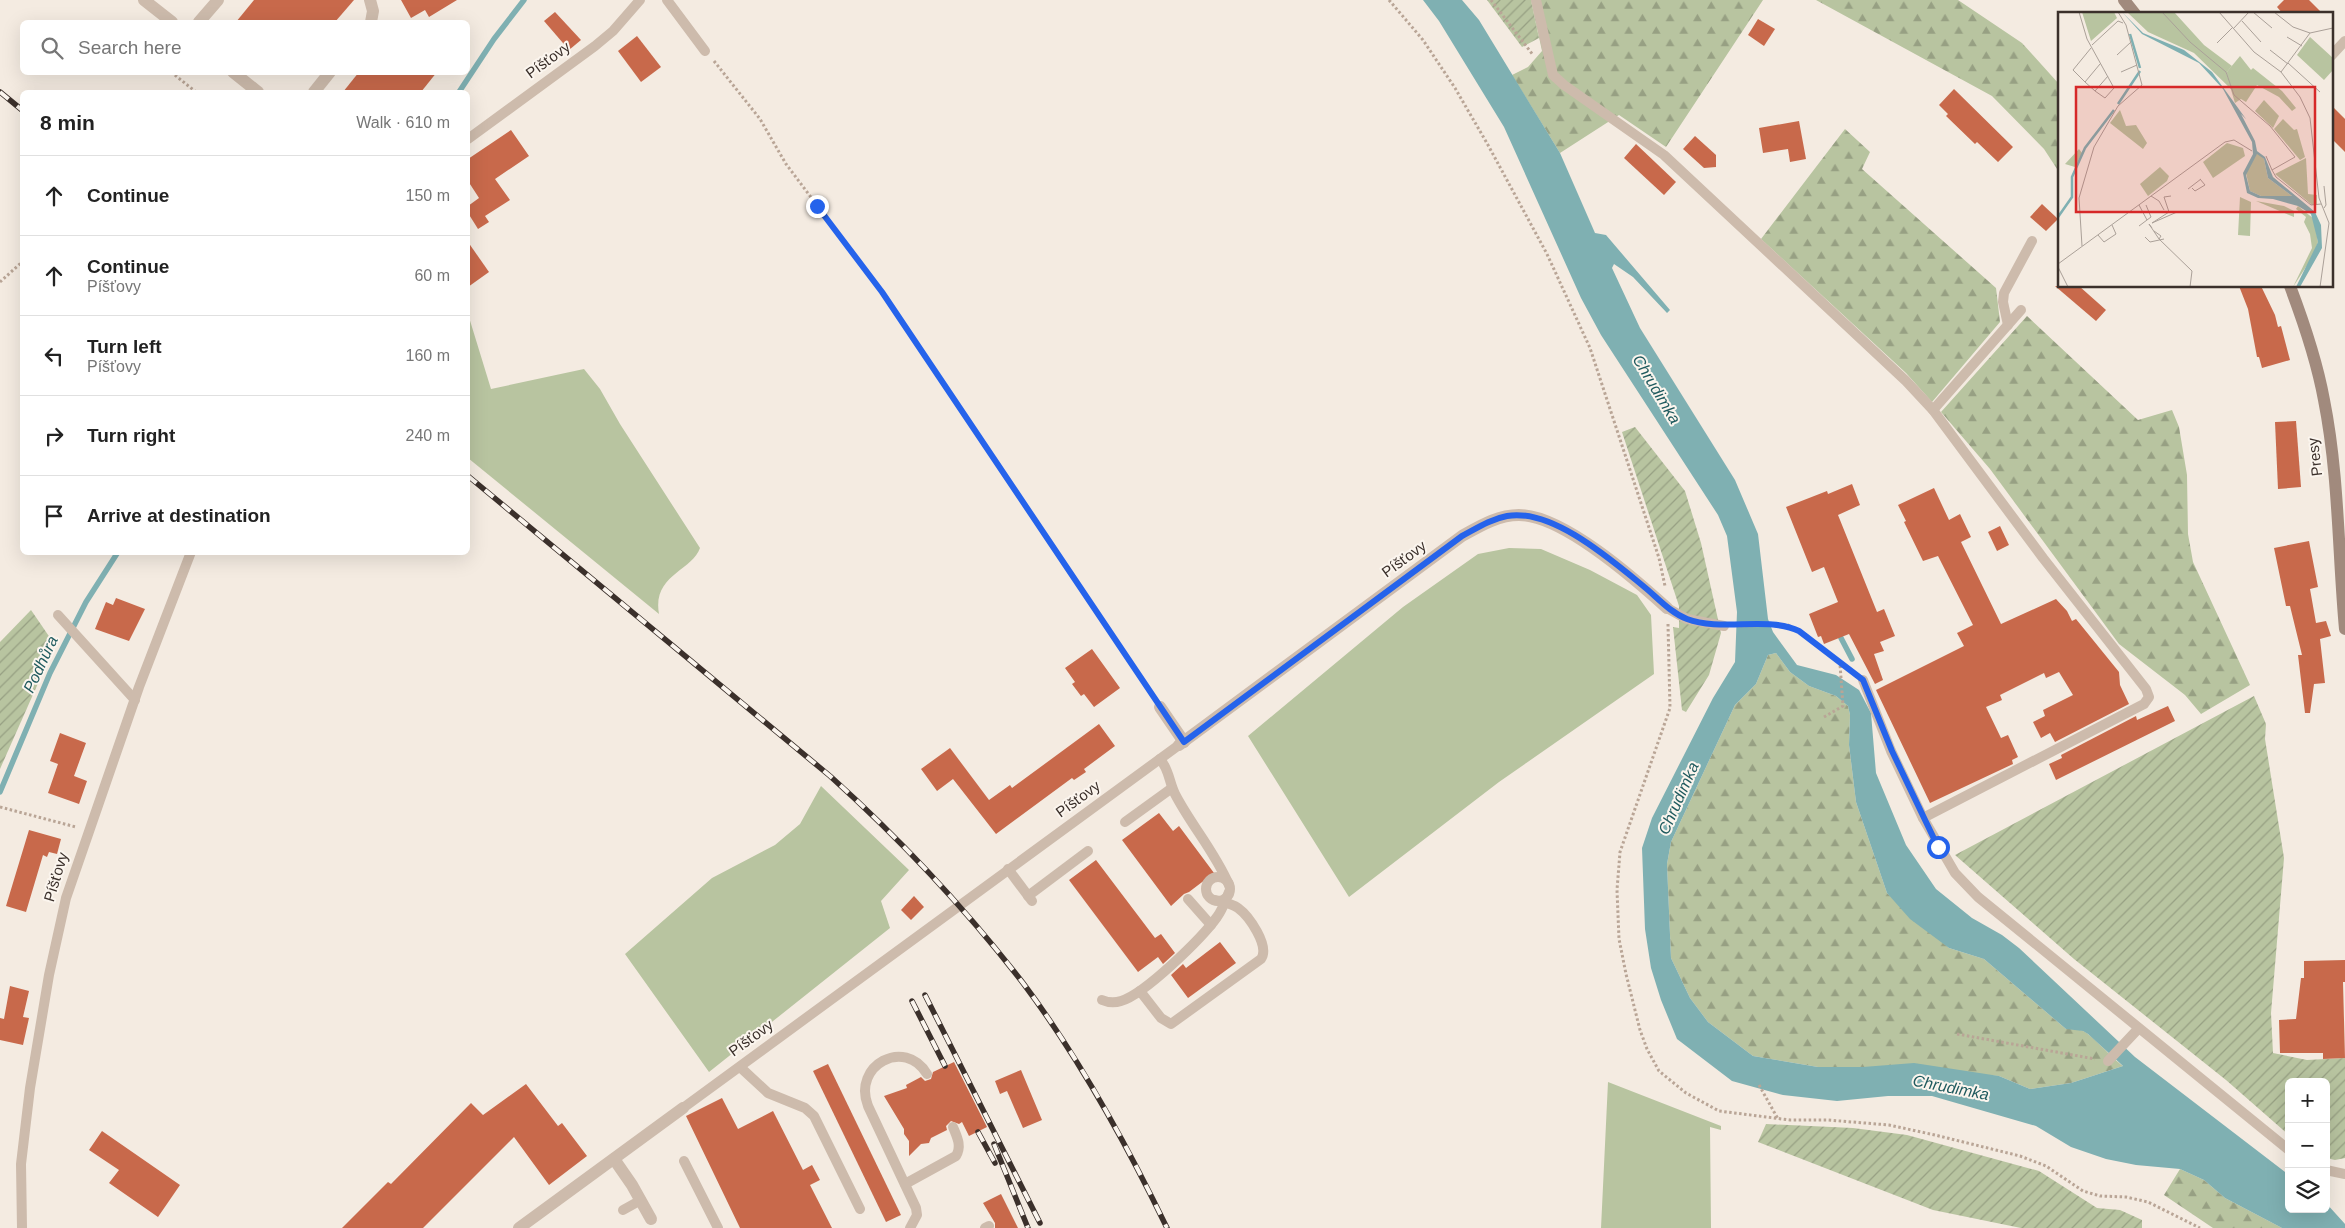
<!DOCTYPE html>
<html lang="en">
<head>
<meta charset="utf-8">
<style>
	body { margin:0; font-family:Helvetica,sans-serif; background:#f2f2f2; color:#222 }
	.controls { position:absolute; right:15px; bottom:15px; display:grid; overflow:hidden; border-radius:8px; box-shadow:0 5px 20px #0002 }
	.controls button { width:45px; height:45px; display:grid; place-items:center; padding:0; border:0; border-bottom:1px solid #e0e0e0; background:#fff; color:#222; font:25px sans-serif }
	.stop { position:absolute; width:15px; height:15px; margin:-11px; border:4px solid #2563eb; border-radius:50%; background:#fff }
	.stop.end { background:#2563eb; border-color:#fff; box-shadow:0 1px 5px #0008 }
	.list { margin:0; padding:0; list-style:none }
	h2 { display:flex; justify-content:space-between; align-items:center; height:65px; margin:0; padding:0 20px; font-size:21px }
	h2 small { font-size:16px; font-weight:400; color:#767676 }
	.list li { display:grid; grid-template-columns:32px 1fr auto; gap:15px; align-items:center; box-sizing:border-box; height:80px; padding:0 20px; border-top:1px solid #e0e0e0 }
	.list b { display:block; font-size:19px; white-space:nowrap }
	.list p { margin:0; font-size:16px; white-space:nowrap; color:#767676 }
	.list em { font-size:16px; font-style:normal; color:#767676 }
	.icon { flex:none; width:28px; height:28px; fill:none; stroke:currentColor; stroke-width:2; stroke-linecap:round; stroke-linejoin:round }
	.map { position:relative; flex:none; width:2345px; height:1228px; overflow:hidden }
	.search { position:absolute; background:#fff; box-shadow:0 5px 20px #0002; left:20px; top:20px; width:450px; height:55px; display:flex; align-items:center; gap:12px; box-sizing:border-box; padding:0 18px; border-radius:8px; color:#767676; font-size:19px }
	.panel { position:absolute; background:#fff; box-shadow:0 5px 20px #0002; left:20px; top:90px; width:450px; height:465px; border-radius:8px }
	.map>svg:first-child { display:block }
	.grass { fill:#b8c4a0 }
	.forest { fill:url(#forest-firs) }
	.garden { fill:url(#garden-furrows) }
	.water { fill:#7fb0b2; fill-rule:evenodd }
	.lines { fill:none; stroke-linecap:round; stroke-linejoin:round }
	.stream { stroke:#7fb0b2; stroke-width:5.5 }
	.building { fill:#c8694b }
	.path { stroke:#b9a596; stroke-width:3; stroke-dasharray:2.5 2.5; stroke-linecap:butt }
	.lane { stroke:#cdbbac; stroke-width:10 }
	.street { stroke:#cdbbac; stroke-width:12 }
	.secondary { stroke:#a18a7d; stroke-width:12 }
	.rail-casing { stroke:#3b302b; stroke-width:5.5 }
	.rail { stroke:#fbf5ee; stroke-width:4; stroke-dasharray:11; stroke-linecap:butt }
	.route { stroke:#2563eb; stroke-width:6 }
	.labels { text-anchor:middle; stroke-width:4; stroke-linejoin:round; paint-order:stroke }
	.street-label { font-size:15px; fill:#3b302b; stroke:#fbf5ee }
	.water-label { font-size:16px; font-style:italic; fill:#1f5a5e; stroke:#fbf5ee }
	.inset-river { fill:none; stroke:#7fb0b2; stroke-width:2.5 }
	.inset-road { fill:none; stroke:#aaa098; stroke-width:1 }
	.view { fill:#d62828; fill-opacity:0.15; stroke:#d62828; stroke-width:2.5 }
	.inset-edge { fill:none; stroke:#3b302b; stroke-width:2.5 }
</style>
</head>
<body>
<div class="map">
<svg width="2345" height="1228" viewBox="0 0 2345 1228">
	<defs>
		<pattern id="forest-firs" width="22" height="20" patternUnits="userSpaceOnUse" patternTransform="scale(1.25)"><rect width="22" height="20" fill="#b8c4a0"/><path d="M5 1l3.5 6h-7zM16 11l3.5 6h-7z" fill="#97a083"/></pattern>
		<pattern id="garden-furrows" width="10" height="10" patternUnits="userSpaceOnUse" patternTransform="scale(1.25)"><rect width="10" height="10" fill="#b8c4a0"/><path d="M-1 1l2-2M0 10L10 0M9 11l2-2" fill="none" stroke="#97a083"/></pattern>
	</defs>
	<rect width="100%" height="100%" fill="#f4ebe1"/>
	<g class="grass">
		<path d="M468,314L491,389L584,369L600,389L620,424L700,548C692,571 652,575 659,614L468,458Z"/>
		<polygon points="1509,548 1541,549 1590,570 1637,595 1651,615 1654,674 1499,782 1349,897 1248,736 1403,607 1478,554"/>
		<polygon points="821,786 909,870 881,901 890,928 709,1072 625,954 712,878 775,845 800,824"/>
		<polygon points="1608,1082 1721,1126 1721,1130 1710,1127 1711,1228 1601,1228"/>
	</g>
	<g class="forest">
		<polygon points="1531,0 1763,0 1666,147 1619,115 1560,153 1512,75 1528,67 1542,51"/>
		<polygon points="1816,0 1958,0 2022,43 2059,84 2059,172 2044,149 1992,96"/>
		<polygon points="1845,129 1870,152 1862,169 1996,288 2000,322 1932,402 1906,373 1761,239"/>
		<polygon points="2027,316 2138,420 2172,410 2179,427 2187,475 2188,534 2193,562 2250,685 2201,714 2185,695 2119,644 1990,469 1941,412"/>
		<path d="M1776,653L1790,672L1809,686L1836,696L1848,706L1850,715L1849,745L1856,802L1887,893L1949,948L1984,959L2066,1029C2071,1029 2078,1029 2083,1031C2091,1034 2113,1059 2123,1066L2071,1083L2030,1089L1999,1076L1863,1067H1818L1753,1056L1708,1022L1690,998L1671,958L1667,864L1671,842L1735,705L1756,684L1768,655Z"/>
		<polygon points="2180,1169 2204,1180 2225,1198 2282,1228 2213,1228 2164,1195"/>
	</g>
	<g class="garden">
		<polygon points="1487,0 1531,0 1539,38 1522,47"/>
		<polygon points="1635,427 1685,491 1701,543 1721,633 1709,675 1686,712 1682,710 1673,627 1679,628 1679,606 1622,432"/>
		<polygon points="31,610 55,645 0,769 0,642"/>
		<polygon points="2254,696 2266,724 2265,739 2284,858 2271,1013 2273,1053 2307,1060 2345,1058 2345,1158 2335,1160 2326,1158 2326,1082 2289,1082 2289,1135 2226,1080 2074,959 1955,855"/>
		<polygon points="1766,1124 1853,1128 1907,1135 2039,1171 2097,1208 2120,1210 2142,1220 2142,1228 2021,1228 1933,1210 1758,1142"/>
	</g>
	<path class="water" d="M1423,0H1462L1479,20L1560,153L1595,233L1606,235L1670,310L1667,313L1633,277L1614,264L1612,268L1640,328L1735,480L1758,534L1768,619L1773,632L1797,665L1836,675L1859,690L1871,713L1876,773L1906,845L1936,889L1972,918L2002,935L2019,948L2135,1057L2289,1175V1209H2326V1203L2345,1224V1228H2282L2225,1198L2204,1180L2180,1169L2136,1165L2106,1159L2071,1147L2036,1126L1932,1096H1888L1837,1101L1783,1095L1732,1081L1677,1039L1661,1000L1651,968L1645,929L1642,848L1652,818L1713,698L1735,662L1737,612L1727,536L1718,515L1601,335L1581,298L1504,127L1439,21ZM1776,653L1790,672L1809,686L1836,696L1848,706L1850,715L1849,745L1856,802L1887,893L1910,919L1949,948L1984,959L2066,1029L2083,1031L2088,1034L2123,1066L2071,1083L2030,1089L1999,1076L1914,1063L1863,1067H1818L1753,1056L1708,1022L1690,998L1671,958L1667,864L1671,842L1735,705L1756,684L1768,655Z"/>
	<g class="lines">
		<g class="stream">
			<polyline points="459,92 494,39 524,0"/>
			<polyline points="1841,638 1852,659"/>
			<polyline points="0,792 50,673 86,602 118,552"/>
		</g>
	</g>
	<g class="building">
		<polygon points="254,0 354,0 335,22 236,22"/>
		<polygon points="401,0 457,0 429,17 425,10 411,18"/>
		<polygon points="2284,0 2309,0 2323,14 2283,14 2277,7"/>
		<polygon points="555,12 581,40 569,50 544,21"/>
		<polygon points="1758,19 1775,29 1764,46 1748,35"/>
		<polygon points="637,36 661,67 641,82 618,51"/>
		<polygon points="359,72 437,72 421,92 343,92"/>
		<polygon points="1954,89 2013,147 1998,162 1977,142 1975,144 1946,116 1948,114 1939,105"/>
		<polygon points="2331,105 2345,119 2345,152 2331,138"/>
		<polygon points="1799,121 1806,159 1790,162 1788,149 1763,153 1759,128"/>
		<polygon points="511,130 529,156 495,179 510,200 485,216 489,222 478,229 468,213 468,206 479,198 468,181 468,159"/>
		<polygon points="1695,136 1716,155 1716,167 1704,168 1683,149"/>
		<polygon points="1636,144 1676,182 1664,195 1624,158"/>
		<polygon points="2042,204 2058,219 2046,231 2030,217"/>
		<polygon points="468,242 489,272 468,287"/>
		<polygon points="2055,286 2079,286 2106,310 2096,321"/>
		<polygon points="2239,286 2261,286 2275,315 2278,327 2281,326 2290,360 2262,368 2259,357 2257,357 2248,309"/>
		<polygon points="2296,421 2301,487 2278,489 2275,422"/>
		<polygon points="1852,484 1860,505 1838,515 1877,612 1884,609 1895,636 1880,642 1884,651 1874,654 1883,680 1875,684 1849,634 1824,644 1821,636 1818,637 1809,614 1838,602 1824,567 1812,572 1786,507 1827,491 1828,494"/>
		<polygon points="1934,488 1949,520 1960,514 1971,537 1961,542 2001,624 2056,599 2067,611 2072,621 2076,619 2119,672 2120,685 2129,704 2055,742 2050,733 2041,738 2033,722 2045,716 2043,710 2073,695 2059,672 2046,678 2044,673 2000,695 2002,700 1986,707 2001,738 2008,735 2018,757 2012,760 2013,764 1930,803 1876,690 1964,646 1957,633 1973,625 1938,556 1923,561 1904,522 1906,521 1898,505"/>
		<polygon points="2000,526 2009,545 1997,551 1988,532"/>
		<polygon points="2309,541 2318,587 2310,589 2316,623 2326,621 2331,636 2320,639 2325,683 2314,684 2310,713 2305,713 2298,655 2302,655 2290,606 2286,606 2274,548"/>
		<polygon points="116,598 145,609 129,641 95,629 106,602 113,605"/>
		<polygon points="1092,649 1120,688 1094,707 1084,694 1081,696 1072,684 1075,682 1065,668"/>
		<polygon points="2168,706 2175,721 2056,780 2049,764 2062,758 2061,755 2136,716 2137,720"/>
		<polygon points="1099,724 1115,746 1084,769 1086,772 1074,780 1072,778 996,834 953,779 937,791 921,769 950,748 989,800 1010,785 1012,788"/>
		<polygon points="60,733 86,743 74,776 87,781 79,804 48,793 58,764 50,761"/>
		<polygon points="1159,813 1173,831 1179,826 1214,873 1189,892 1184,894 1171,906 1122,840"/>
		<polygon points="29,830 61,839 57,854 49,852 47,857 43,855 26,912 6,906"/>
		<polygon points="1096,860 1155,938 1161,934 1175,953 1163,964 1158,957 1138,972 1069,880"/>
		<polygon points="914,896 924,907 911,920 901,910"/>
		<polygon points="1220,942 1236,963 1188,998 1171,975 1183,964 1186,968"/>
		<polygon points="2345,960 2345,982 2343,982 2345,1058 2323,1059 2323,1053 2280,1053 2279,1020 2296,1019 2301,978 2304,978 2304,961"/>
		<polygon points="10,986 29,991 23,1017 29,1018 23,1045 0,1040 0,1018 4,1019"/>
		<polygon points="954,1062 987,1127 969,1136 962,1122 959,1124 951,1121 946,1126 947,1130 931,1138 929,1143 921,1144 909,1156 909,1141 904,1134 904,1129 884,1096 907,1088 906,1085 921,1077 925,1081 931,1079 933,1072"/>
		<polygon points="828,1064 901,1215 886,1222 813,1071"/>
		<polygon points="1021,1070 1042,1120 1023,1128 1007,1091 1000,1094 995,1081"/>
		<polygon points="526,1084 558,1126 562,1123 587,1156 549,1185 514,1137 423,1228 342,1228 388,1182 391,1184 471,1103 483,1115"/>
		<polygon points="722,1098 738,1129 773,1111 803,1170 812,1165 820,1180 810,1185 832,1228 740,1228 686,1116"/>
		<polygon points="102,1131 180,1185 158,1217 109,1183 119,1170 89,1150"/>
		<polygon points="1001,1194 1018,1228 995,1228 995,1223 983,1203"/>
	</g>
	<g class="lines">
		<g class="path">
			<polyline points="1389,0 1423,40 1455,88 1488,145 1547,254 1590,348 1659,558 1665,586"/>
			<polyline points="1491,0 1533,55"/>
			<polyline points="714,61 760,119 786,164 882,292 1152,695"/>
			<polyline points="171,72 196,92"/>
			<polyline points="0,282 22,262"/>
			<polyline points="1668,624 1670,708 1620,852 1617,890 1619,939 1626,974 1640,1030 1647,1049 1659,1071 1686,1093 1719,1111 1790,1120 1828,1120 1889,1125 1935,1135 2020,1156 2046,1166 2083,1191 2100,1196 2126,1197 2148,1202 2200,1228"/>
			<polyline points="1738,626 1788,625 1799,631 1853,673"/>
			<polyline points="1824,717 1843,706 1840,664"/>
			<polyline points="0,807 76,827"/>
			<polyline points="1957,1034 2095,1059"/>
			<polyline points="1759,1085 1778,1119"/>
		</g>
		<g class="lane">
			<polyline points="667,0 705,51"/>
			<polyline points="1536,0 1553,75 1564,85 1664,155 1906,381 1933,410 2043,558 2146,689 2149,697 2144,704 1923,818 1955,873 1978,897 2289,1150"/>
			<polyline points="2331,56 2345,41"/>
			<polyline points="468,139 595,46 613,31 640,0"/>
			<polyline points="2008,325 2003,302 2004,293 2032,241"/>
			<polyline points="1933,410 2021,310"/>
			<polyline points="1667,608 1687,619 1724,626"/>
			<polyline points="58,615 135,700"/>
			<polyline points="1863,680 1891,751 1923,818"/>
			<path d="M1160,759C1169,769 1169,782 1175,794C1191,825 1215,852 1229,885"/>
			<polyline points="1125,822 1172,788"/>
			<polyline points="1008,869 1032,901"/>
			<circle cx="1218" cy="889" r="12"/>
			<polyline points="1028,896 1088,851"/>
			<polyline points="1188,899 1211,925"/>
			<path d="M1140,991L1161,1018L1171,1024L1261,959C1270,946 1249,916 1238,908C1231,903 1222,902 1215,900"/>
			<path d="M1102,1000C1109,1003 1115,1003 1121,1001C1145,994 1202,938 1217,917C1223,909 1225,901 1229,892"/>
			<polyline points="2108,1061 2138,1029"/>
			<polyline points="740,1067 768,1093 805,1108 814,1116 860,1209"/>
			<polyline points="683,1108 1179,745"/>
			<polyline points="684,1161 718,1228"/>
			<polyline points="2326,1170 2345,1174"/>
			<path d="M905,1184L956,1156C962,1146 957,1137 953,1127"/>
			<polyline points="623,1210 641,1200"/>
			<polyline points="22,1228 21,1164 30,1088 49,975 66,898 139,687 191,552"/>
			<path d="M910,1228L917,1215L916,1208L868,1106C852,1065 905,1037 927,1074"/>
			<polyline points="985,1228 989,1226"/>
		</g>
		<g class="street">
			<polyline points="144,0 172,22"/>
			<polyline points="370,0 373,11 371,22"/>
			<polyline points="199,22 218,0"/>
			<polyline points="233,72 258,92"/>
			<polyline points="314,92 330,72"/>
			<polyline points="1160,707 1184,742"/>
			<path d="M1179,745L1462,536C1480,526 1498,515 1519,515C1563,515 1635,579 1667,608"/>
			<polyline points="614,1159 632,1185 651,1219"/>
			<polyline points="519,1228 683,1108"/>
		</g>
		<g class="secondary">
			<polyline points="2124,0 2135,14"/>
			<path d="M2290,286C2304,323 2317,361 2324,400C2339,475 2338,553 2345,629"/>
		</g>
		<g class="rail-casing">
			<g id="rail">
				<polyline points="0,92 22,110"/>
				<path d="M468,476L830,776C900,839 965,908 1023,983C1080,1059 1126,1143 1167,1228"/>
				<polyline points="925,995 1040,1223"/>
				<polyline points="912,1001 945,1066"/>
				<polyline points="978,1132 995,1163"/>
				<polyline points="994,1144 1028,1228"/>
			</g>
		</g>
		<use href="#rail" class="rail"/>
	</g>
	<g class="lines">
		<path class="route" d="M817,206L882,292L1184,742L1462,536C1477,528 1491,519 1507,516C1551,508 1609,558 1642,585C1656,596 1669,612 1687,619C1721,632 1769,616 1799,631L1863,680L1892,751L1938,847"/>
	</g>
	<g class="labels">
		<g class="street-label">
			<text transform="translate(548 60) rotate(-36)" y="5">Píšťovy</text>
			<text transform="translate(2315 457) rotate(-97)" y="5">Presy</text>
			<text transform="translate(1404 559) rotate(-36)" y="5">Píšťovy</text>
			<text transform="translate(1078 799) rotate(-36)" y="5">Píšťovy</text>
			<text transform="translate(56 877) rotate(-73)" y="5">Píšťovy</text>
			<text transform="translate(751 1038) rotate(-36)" y="5">Píšťovy</text>
		</g>
		<g class="water-label">
			<text transform="translate(1657 389) rotate(59)" y="6">Chrudimka</text>
			<text transform="translate(40 664) rotate(-65)" y="6">Podhůra</text>
			<text transform="translate(1678 798) rotate(-66)" y="6">Chrudimka</text>
			<text transform="translate(1951 1087) rotate(11)" y="6">Chrudimka</text>
		</g>
	</g>
	<g transform="translate(2058 12)">
		<rect width="275" height="275" fill="#f4ebe1"/>
		<path d="M24,0H56L59,6L33,29ZM252,25L275,46V58L266,68L239,43ZM62,98L68,114L78,113L89,131L85,137L52,111ZM169,131L185,136L187,144L155,166L145,150ZM102,155L111,164L109,169L90,184L82,172ZM182,185L193,190L192,224L180,223Z" fill="#b8c4a0"/>
		<path d="M182,44L193,58L195,56L224,79L238,96L234,99L221,85L199,73L188,90L183,87L177,91L168,61ZM206,88L221,104L215,116L197,99ZM225,107L236,118L239,117L247,145L242,148L216,117ZM199,141L206,147L210,166L234,184H203L192,179L188,161ZM240,194L256,207L260,230L255,244L235,275L254,236L252,222L246,210L248,205L238,197Z" fill="#b8c4a0"/>
		<path d="M69,0H116L146,33L174,54L168,61L175,79L136,41L90,20ZM21,137L24,141L17,155L7,152ZM248,146L250,182L259,183V192L254,193L217,162ZM198,189L226,194L236,199V205Z" fill="#b8c4a0"/>
		<path d="M64,0L85,21L126,38L154,60L188,107L183,102L197,129L199,139L207,145L215,165L257,200L263,213L264,236L242,275H238L260,230L253,202L240,194L215,187L200,186L189,181L185,161L195,142L194,130L165,77L141,51L84,22ZM199,142L206,147L210,166L234,184H203L192,179L188,163Z" fill="#7fb0b2" fill-rule="evenodd"/>
		<path class="inset-river" d="M72,22L82,56M60,92L82,59M0,205L14,185V165L27,136L56,98"/>
		<path class="inset-road" d="M21,0L29,27L56,76L47,86L37,79M104,0L132,30L168,60L176,83L212,114L237,145L214,158L218,165L253,193L263,192M161,0L196,40L223,60L242,85L252,106L261,186L271,211L262,275M195,0L214,16M216,0L235,15L252,21M184,9L203,30M175,17L191,0M229,25L244,34M159,31L174,16M34,33L60,9L65,11M212,38L230,52M59,43L73,30M230,51L262,80M42,52L27,70L37,79L50,64M63,60L79,53M223,60L252,21L275,16M27,70L15,58L33,36M208,144L214,158M134,176L137,179L147,173L142,167M130,177L143,167M93,184L101,189L106,198M113,184L106,185L111,200L94,211L119,200M81,193L89,208M266,196L268,193L266,174M81,214L93,205L88,193M94,216L91,212L101,227L103,224L96,219M40,223L46,230L58,222L54,213M87,225L92,230L106,227M101,227L134,259L132,275M24,234L21,186L36,135L60,94L84,73L68,13L60,0M0,252L167,130L176,128L194,139M0,255L10,275"/>
		<path class="view" d="M18,75H257V200H18Z"/>
		<rect width="275" height="275" class="inset-edge"/>
	</g>
</svg>
<div class="controls">
<button>+</button>
<button>−</button>
<button><svg class="icon" aria-label="layers" viewBox="0 0 24 24"><path d="M12 4l9 5-9 5-9-5zM3 14l9 5 9-5"/></svg></button>
</div>
<div class="stop" style="left:1938px;top:847px"></div>
<div class="stop end" style="left:817px;top:206px"></div>
<div class="search"><svg class="icon" aria-label="search" viewBox="0 0 24 24"><circle cx="10" cy="10" r="6"/><path d="M15 15l6 6"/></svg>Search here</div>
<section class="panel">
<h2>8 min<small>Walk · 610 m</small></h2>
<ul class="list">
<li><svg class="icon" aria-label="ahead" viewBox="0 0 24 24"><path d="M12 20V5M6 11l6-6 6 6"/></svg><div><b>Continue</b></div><em>150 m</em></li>
<li><svg class="icon" aria-label="ahead" viewBox="0 0 24 24"><path d="M12 20V5M6 11l6-6 6 6"/></svg><div><b>Continue</b><p>Píšťovy</p></div><em>60 m</em></li>
<li><svg class="icon" aria-label="left" viewBox="0 0 24 24"><path d="M17 20v-9H6M10 6l-5 5 5 5"/></svg><div><b>Turn left</b><p>Píšťovy</p></div><em>160 m</em></li>
<li><svg class="icon" aria-label="right" viewBox="0 0 24 24"><path d="M7 20v-9h11M14 6l5 5-5 5"/></svg><div><b>Turn right</b></div><em>240 m</em></li>
<li><svg class="icon" aria-label="arrive" viewBox="0 0 24 24"><path d="M6 21V4h12l-3 4 3 4H6"/></svg><div><b>Arrive at destination</b></div></li>
</ul>
</section>
</div>
</body>
</html>
